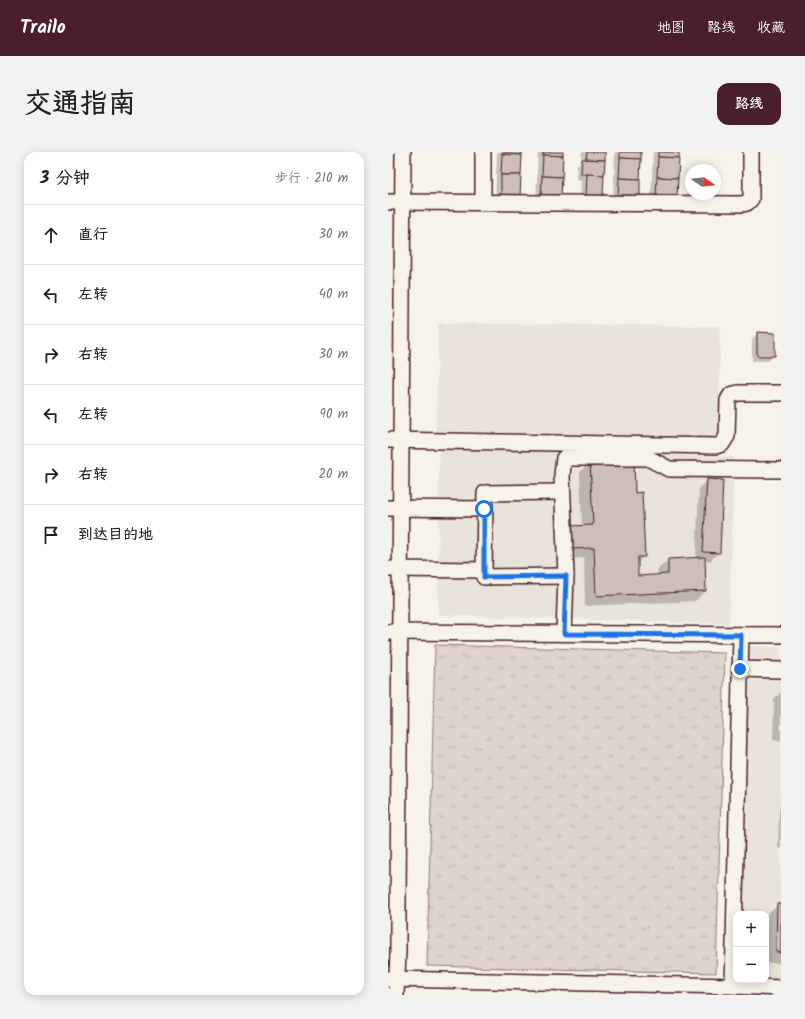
<!DOCTYPE html>
<html lang="zh">
<head>
<meta charset="utf-8">
<style>
	body { margin:0; font-family:Kalam,"LXGW WenKai TC",sans-serif; background:#f2f2f2; color:#222 }
	.controls { position:absolute; right:12px; bottom:12px; display:grid; overflow:hidden; border-radius:8px; box-shadow:0 2px 10px #0003 }
	.controls button { width:36px; height:36px; display:grid; place-items:center; padding:0; border:0; border-bottom:1px solid #e0e0e0; background:#fff; color:#222; font:20px sans-serif }
	.compass { position:absolute; left:297px; top:12px; width:36px; height:36px; border-radius:50%; background:#fff; box-shadow:0 2px 10px #0003; rotate:104deg }
	.stop { position:absolute; width:12px; height:12px; margin:-9px; border:3px solid #1a73e8; border-radius:50%; background:#fff }
	.stop.end { background:#1a73e8; border-color:#fff; box-shadow:0 1px 4px #0008 }
	.list { margin:0; padding:0; list-style:none }
	h2 { display:flex; justify-content:space-between; align-items:center; height:52px; margin:0; padding:0 16px; font-size:17px }
	h2 small { font-size:13px; font-weight:400; color:#767676 }
	.list li { display:grid; grid-template-columns:26px 1fr auto; gap:12px; align-items:center; box-sizing:border-box; height:60px; padding:0 16px; border-top:1px solid #e0e0e0 }
	.list b { display:block; font-size:15px; white-space:nowrap }
	.list em { font-size:13px; font-style:normal; color:#767676 }
	.icon { flex:none; width:22px; height:22px; fill:none; stroke:currentColor; stroke-width:2; stroke-linecap:round; stroke-linejoin:round }
	.map { position:relative; flex:none; width:393px; height:843px; overflow:hidden; border-radius:12px }
	header { display:flex; align-items:center; gap:24px; box-sizing:border-box; height:56px; padding:0 20px; background:#4a1f2b; color:#fff }
	header strong { font-size:19px }
	nav { display:flex; gap:22px; margin-inline-start:auto; font-size:14px }
	.intro { display:flex; align-items:center; justify-content:space-between; box-sizing:border-box; height:96px; padding:0 24px }
	h1 { margin:0; font-size:28px }
	.button { padding:10px 18px; border-radius:12px; background:#4a1f2b; color:#fff; font-size:14px; font-weight:700 }
	main { display:flex; gap:24px; padding:0 24px }
	aside { flex:1; background:#fff; border-radius:12px; box-shadow:0 2px 10px #0003 }
	.map>svg:first-child { display:block }
	.built { fill:#eae3da }
	.park { fill:url(#park-tufts); stroke:#947a7c }
	.shadow { fill:#0003 }
	.building { fill:#ccbfb9; stroke:#4a1f2b }
	.lines { fill:none; stroke-linecap:round; stroke-linejoin:round }
	.minor-casing { stroke:#4a1f2b; stroke-width:18 }
	.minor { stroke:#f7f3e8; stroke-width:15 }
	.route { stroke:#1a73e8; stroke-width:5 }
</style>
</head>
<body>
<header>
<strong>Trailo</strong>
<nav><a>地图</a><a>路线</a><a>收藏</a></nav>
</header>
<div class="intro"><h1>交通指南</h1><a class="button">路线</a></div>
<main>
<aside>
<h2>3 分钟<small>步行 · 210 m</small></h2>
<ul class="list">
<li><svg class="icon" aria-label="ahead" viewBox="0 0 24 24"><path d="M12 20V5M6 11l6-6 6 6"/></svg><div><b>直行</b></div><em>30 m</em></li>
<li><svg class="icon" aria-label="left" viewBox="0 0 24 24"><path d="M17 20v-9H6M10 6l-5 5 5 5"/></svg><div><b>左转</b></div><em>40 m</em></li>
<li><svg class="icon" aria-label="right" viewBox="0 0 24 24"><path d="M7 20v-9h11M14 6l5 5-5 5"/></svg><div><b>右转</b></div><em>30 m</em></li>
<li><svg class="icon" aria-label="left" viewBox="0 0 24 24"><path d="M17 20v-9H6M10 6l-5 5 5 5"/></svg><div><b>左转</b></div><em>90 m</em></li>
<li><svg class="icon" aria-label="right" viewBox="0 0 24 24"><path d="M7 20v-9h11M14 6l5 5-5 5"/></svg><div><b>右转</b></div><em>20 m</em></li>
<li><svg class="icon" aria-label="arrive" viewBox="0 0 24 24"><path d="M6 21V4h12l-3 4 3 4H6"/></svg><div><b>到达目的地</b></div></li>
</ul>
</aside>
<div class="map">
<svg width="393" height="843" viewBox="0 0 393 843">
	<defs>
		<pattern id="park-tufts" width="24" height="20" patternUnits="userSpaceOnUse"><rect width="24" height="20" fill="#ded4cc"/><path d="M3 7l-1-3M5 7V3M7 7l1-3M15 17l-1-3M17 17v-4M19 17l1-3" fill="none" stroke="#c0b6af"/></pattern>
	</defs>
	<rect width="100%" height="100%" fill="#f7f3e8"/>
	<filter id="ink" filterUnits="userSpaceOnUse"><feTurbulence type="fractalNoise" baseFrequency=".025" numOctaves="2"/><feDisplacementMap in="SourceGraphic" scale="8" xChannelSelector="R" yChannelSelector="G"/><feConvolveMatrix kernelMatrix="1 2 1 2 8 2 1 2 1" color-interpolation-filters="sRGB"/></filter>
	<g filter="url(#ink)">
		<g class="built">
			<polygon points="50,171 332,174 331,288 48,285"/>
			<polygon points="51,295 346,305 341,472 50,463"/>
			<polygon points="359,494 393,495 393,843 351,843 352,828 378,828 378,762 353,762"/>
		</g>
		<polygon class="park" points="47,493 337,501 328,821 39,814"/>
		<g class="shadow">
			<polygon points="109,0 133,0 131,44 107,49"/>
			<polygon points="150,0 174,0 172,45 148,50"/>
			<polygon points="194,0 216,0 214,45 192,50 193,28 188,27 189,13 193,9"/>
			<polygon points="227,0 252,0 251,47 225,51"/>
			<polygon points="265,0 290,0 282,51 263,51"/>
			<polygon points="370,181 386,204 380,209 364,209 364,187"/>
			<polygon points="203,309 246,342 256,404 249,411 249,425 270,424 269,418 280,408 308,406 311,336 319,328 331,400 322,409 316,408 317,439 307,449 197,454 196,406 172,407 194,374 192,320"/>
			<polygon points="393,540 393,589 385,588 386,547"/>
			<polygon points="393,655 393,697 390,696 391,658"/>
			<polygon points="390,753 393,753 393,811 378,811 379,763"/>
		</g>
		<g class="building">
			<polygon points="114,0 134,0 134,3 114,2"/>
			<polygon points="155,0 175,0 175,4 155,3"/>
			<polygon points="199,0 217,0 217,8 198,7"/>
			<polygon points="232,0 253,0 253,7 232,6"/>
			<polygon points="270,0 291,0 291,6 270,5"/>
			<polygon points="114,2 134,3 133,23 113,23"/>
			<polygon points="155,3 175,4 174,25 154,24"/>
			<polygon points="270,5 291,6 290,26 269,25"/>
			<polygon points="232,6 253,7 252,27 231,26"/>
			<polygon points="194,7 217,8 216,23 193,22"/>
			<polygon points="199,22 216,23 215,45 198,44"/>
			<polygon points="113,23 133,23 132,44 113,44"/>
			<polygon points="154,24 174,25 173,46 153,45"/>
			<polygon points="269,25 290,26 289,46 268,45"/>
			<polygon points="231,26 252,27 252,47 230,46"/>
			<polygon points="369,180 387,181 387,204 369,204"/>
			<polygon points="246,307 247,341 254,340 257,405 250,405 250,424 280,422 280,407 317,405 318,439 208,444 206,396 182,397 181,374 205,373 202,308"/>
			<polygon points="319,327 335,328 332,401 315,400"/>
			<polygon points="389,752 393,752 393,801 388,800"/>
		</g>
		<g class="lines">
			<g class="minor-casing">
				<g id="minor">
					<polyline points="95,0 95,50"/>
					<polyline points="0,50 353,52 359,51 363,47 363,0"/>
					<polyline points="0,288 328,294 334,292 339,284 340,248 343,243 350,241 393,241"/>
					<polyline points="174,340 97,341 96,425 178,424"/>
					<polyline points="0,356 97,357"/>
					<polyline points="0,417 96,418"/>
					<polyline points="0,480 393,483"/>
					<polyline points="176,481 178,424 174,323 176,306 260,306 281,317 393,318"/>
					<polyline points="352,517 393,518"/>
					<polyline points="0,827 345,834 353,483"/>
					<polyline points="345,834 393,836"/>
					<polyline points="8,843 10,801 10,753 15,0"/>
				</g>
			</g>
			<use href="#minor" class="minor"/>
		</g>
	</g>
	<g class="lines" filter="url(#ink)">
		<polyline class="route" points="96,357 96,425 178,424 176,482 353,483 352,517"/>
	</g>
</svg>
<div class="controls">
<button>+</button>
<button>−</button>
</div>
<svg class="compass" viewBox="-18 -18 36 36"><path d="M0-13l5 13h-10z" fill="#e53935"/><path d="M0 13l5-13h-10z" fill="#767676"/></svg>
<div class="stop" style="left:96px;top:357px"></div>
<div class="stop end" style="left:352px;top:517px"></div>
</div>
</main>
</body>
</html>
